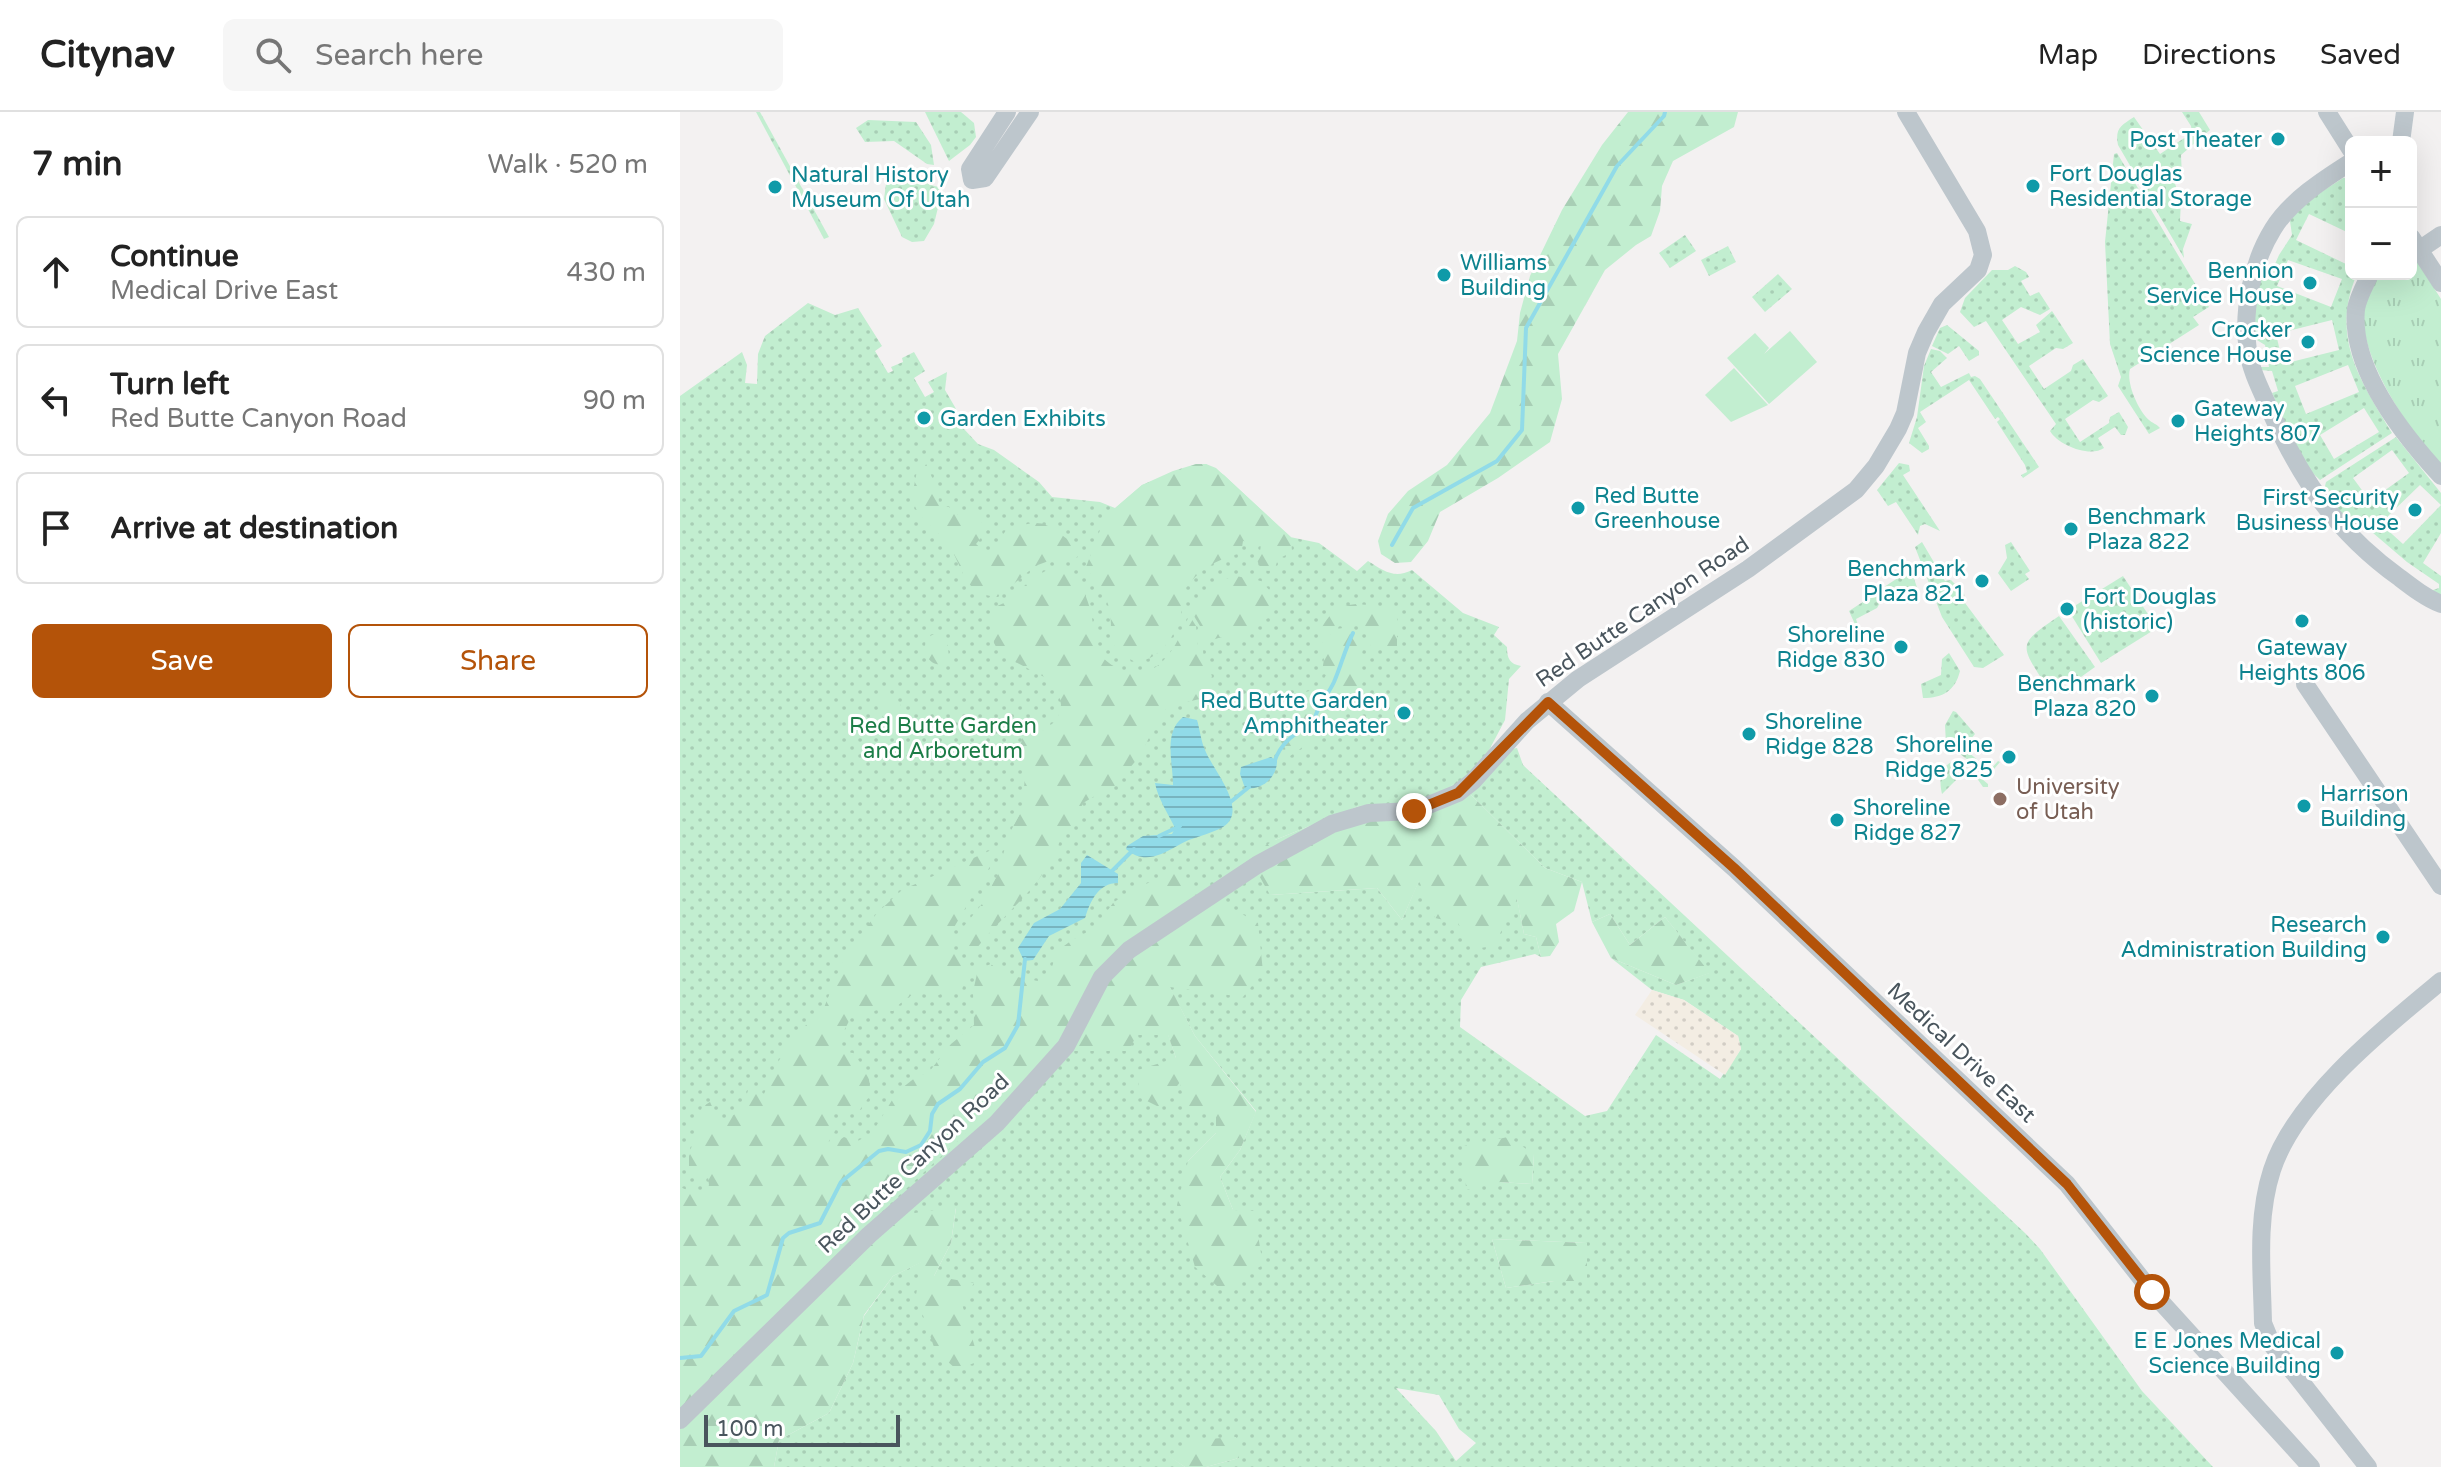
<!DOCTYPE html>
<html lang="en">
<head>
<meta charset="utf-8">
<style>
	body { margin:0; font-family:"Varela Round",sans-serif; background:#f6f6f6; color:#222 }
	.controls { position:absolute; right:24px; top:24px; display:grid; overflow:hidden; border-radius:12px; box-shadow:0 8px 32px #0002 }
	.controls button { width:72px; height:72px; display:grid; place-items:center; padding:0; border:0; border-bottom:2px solid #e0e0e0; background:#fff; color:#222; font:40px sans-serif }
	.scale { position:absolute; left:24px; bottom:20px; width:196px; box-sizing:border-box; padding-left:8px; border:4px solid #49555d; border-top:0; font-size:22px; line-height:28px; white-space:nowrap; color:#49555d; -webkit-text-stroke:6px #fff; paint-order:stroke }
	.stop { position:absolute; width:24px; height:24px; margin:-18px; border:6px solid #b45309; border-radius:50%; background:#fff }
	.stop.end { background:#b45309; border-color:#fff; box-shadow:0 2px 8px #0008 }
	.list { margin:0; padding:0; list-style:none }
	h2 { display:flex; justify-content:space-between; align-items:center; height:104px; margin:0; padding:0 32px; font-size:34px }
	h2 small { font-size:26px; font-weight:400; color:#767676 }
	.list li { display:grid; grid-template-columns:52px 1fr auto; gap:24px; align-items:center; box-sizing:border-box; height:112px; margin:0 16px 16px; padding:0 16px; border:2px solid #e0e0e0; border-radius:12px }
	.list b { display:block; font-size:30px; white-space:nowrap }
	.list p { margin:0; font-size:26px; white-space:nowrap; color:#767676 }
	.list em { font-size:26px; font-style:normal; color:#767676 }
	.actions { display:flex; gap:16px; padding:24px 32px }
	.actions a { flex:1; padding:18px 0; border:2px solid #b45309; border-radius:12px; text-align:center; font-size:28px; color:#b45309 }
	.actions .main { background:#b45309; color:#fff }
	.icon { flex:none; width:44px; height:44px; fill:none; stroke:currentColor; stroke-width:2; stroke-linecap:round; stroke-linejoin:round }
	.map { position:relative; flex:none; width:1761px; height:1355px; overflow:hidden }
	header { display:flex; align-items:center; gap:48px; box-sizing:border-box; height:112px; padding:0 40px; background:#fff; border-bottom:2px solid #e0e0e0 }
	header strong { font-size:38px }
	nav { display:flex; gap:44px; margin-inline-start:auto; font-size:28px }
	.search { width:560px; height:72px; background:#f6f6f6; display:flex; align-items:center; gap:20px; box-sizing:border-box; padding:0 28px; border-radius:12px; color:#767676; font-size:30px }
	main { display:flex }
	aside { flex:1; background:#fff }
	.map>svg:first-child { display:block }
	.grass { fill:url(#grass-dots); fill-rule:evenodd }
	.forest { fill:url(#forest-firs) }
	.sand { fill:url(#sand-dots) }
	.park { fill:url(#park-tufts) }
	.pitch { fill:#c2eed0 }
	.water { fill:url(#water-rules) }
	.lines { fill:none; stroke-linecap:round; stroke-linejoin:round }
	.stream { stroke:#91dbe8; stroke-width:4 }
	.minor { stroke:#bdc6cc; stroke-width:18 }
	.route { stroke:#b45309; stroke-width:10 }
	.culture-dot { fill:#0f9aa8; stroke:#fff; stroke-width:3 }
	.education-dot { fill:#8d6e63; stroke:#fff; stroke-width:3 }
	.labels { text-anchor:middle; stroke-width:6; stroke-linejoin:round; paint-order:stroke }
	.culture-label { font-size:22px; fill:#0d838f; stroke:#fff; text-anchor:end }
	.street-label { font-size:22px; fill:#49555d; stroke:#fff }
	.park-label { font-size:22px; fill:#1c7d47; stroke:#fff }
	.education-label { font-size:22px; fill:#785e54; stroke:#fff; text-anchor:start }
</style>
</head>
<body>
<header>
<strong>Citynav</strong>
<div class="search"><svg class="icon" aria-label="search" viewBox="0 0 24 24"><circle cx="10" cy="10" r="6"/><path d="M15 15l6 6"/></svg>Search here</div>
<nav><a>Map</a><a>Directions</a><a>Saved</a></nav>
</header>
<main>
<aside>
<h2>7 min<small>Walk · 520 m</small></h2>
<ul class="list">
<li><svg class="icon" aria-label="ahead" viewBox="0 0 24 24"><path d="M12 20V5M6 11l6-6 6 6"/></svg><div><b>Continue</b><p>Medical Drive East</p></div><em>430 m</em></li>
<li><svg class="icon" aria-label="left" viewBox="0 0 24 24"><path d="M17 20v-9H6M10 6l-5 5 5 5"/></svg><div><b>Turn left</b><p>Red Butte Canyon Road</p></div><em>90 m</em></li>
<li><svg class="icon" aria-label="arrive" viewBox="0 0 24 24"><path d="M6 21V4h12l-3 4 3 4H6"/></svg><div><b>Arrive at destination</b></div></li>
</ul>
<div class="actions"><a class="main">Save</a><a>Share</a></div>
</aside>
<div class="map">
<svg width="1761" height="1355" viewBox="0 0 1761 1355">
	<defs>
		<pattern id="grass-dots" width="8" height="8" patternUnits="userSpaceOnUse" patternTransform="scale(2)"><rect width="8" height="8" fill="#c2eed0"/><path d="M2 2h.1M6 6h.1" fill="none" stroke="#a8ceb5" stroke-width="1.8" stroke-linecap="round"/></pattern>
		<pattern id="forest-firs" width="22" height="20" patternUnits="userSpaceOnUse" patternTransform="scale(2)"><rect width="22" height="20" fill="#c2eed0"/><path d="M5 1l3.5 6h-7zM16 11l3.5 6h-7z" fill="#a8ceb5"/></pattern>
		<pattern id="sand-dots" width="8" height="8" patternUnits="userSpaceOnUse" patternTransform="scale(2)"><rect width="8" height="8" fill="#f3ede3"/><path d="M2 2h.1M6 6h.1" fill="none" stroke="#d2cdc5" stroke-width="1.8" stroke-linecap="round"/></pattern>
		<pattern id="park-tufts" width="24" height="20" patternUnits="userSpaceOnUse" patternTransform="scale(2)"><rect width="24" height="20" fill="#c2eed0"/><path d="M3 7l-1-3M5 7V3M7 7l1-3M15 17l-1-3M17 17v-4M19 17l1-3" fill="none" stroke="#a8ceb5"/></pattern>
		<pattern id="water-rules" width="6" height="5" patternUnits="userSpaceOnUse" patternTransform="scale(2)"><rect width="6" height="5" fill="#91dbe8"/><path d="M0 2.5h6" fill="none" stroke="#78b4bf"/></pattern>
	</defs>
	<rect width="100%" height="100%" fill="#f3f1f1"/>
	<g class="grass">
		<polygon points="76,0 80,0 149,125 144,127"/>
		<polygon points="245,0 281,0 294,11 296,25 290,33 269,49"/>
		<path d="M1502,0H1519L1530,18L1501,43L1502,64L1494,69L1501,88L1500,109L1512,112L1503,137L1504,146L1438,33C1435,17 1440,14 1454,5L1480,42L1512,21L1511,14Z"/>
		<polygon points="188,8 236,10 251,33 254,53 247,52 214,29 185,30 176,16"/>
		<path d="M1437,41L1529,195L1513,205L1519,213L1450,257C1446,271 1458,298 1469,308C1472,311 1477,312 1480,316L1469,322L1438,274L1441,265L1430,232L1425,130L1434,42Z"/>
		<path d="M219,61C235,61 245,75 263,75L254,112L244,129L232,130L222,125L204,87L206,72Z"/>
		<path d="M1671,65V122L1629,102L1616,128L1666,152L1671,142V162H1677C1650,225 1680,268 1712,321L1640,368L1622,351L1592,281L1598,279L1592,259L1580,258V255H1589L1585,233L1572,225L1573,199L1581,163L1588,168L1599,143L1612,123L1610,109L1618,95L1663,66ZM1608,148L1662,167L1651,195L1597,174ZM1652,208L1659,238L1603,252L1596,222ZM1668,253L1679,280L1626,302L1615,274ZM1684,296L1699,320L1654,347L1640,323Z"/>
		<polygon points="1005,123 1016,139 990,156 979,141"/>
		<polygon points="1048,134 1056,150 1029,164 1021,148"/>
		<path d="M1335,154L1346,160L1349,165L1341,169L1350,184L1359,180L1370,197L1360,203L1341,195L1322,208L1338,232L1360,220L1356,213L1372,199L1393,231L1383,237L1376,236L1349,254L1364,277L1391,259L1393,253L1403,247L1428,284L1419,290L1413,288L1385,307L1400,330L1429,311L1430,305L1439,300L1448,315L1445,323H1441L1435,315L1418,326L1424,336C1410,346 1378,333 1370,319L1376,312L1306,209L1294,215L1280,200L1285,186L1312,158H1328Z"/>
		<polygon points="1098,162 1112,177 1085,200 1072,185"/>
		<path d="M128,191L155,203L178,196L202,234L195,239L208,261L213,259L211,255L223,250L222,246L234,240L245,259L234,266L245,285L254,280L248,270L267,260L265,278L286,314L283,316L298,332L314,338L359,370L372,385L420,390L435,396L462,373L493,359L516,352H526L544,363L610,425L639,431L677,459L688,449C704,459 714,467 732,458L783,501L819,515L814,523L827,535C827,547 830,552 841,554L829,567L825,608L807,642L837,636L843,653L1345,1121L1360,1137L1462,1279L1533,1355H526L559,1346L489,1344L505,1355H94L99,1328L149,1301L173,1251L184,1204L213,1164L243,1149L254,1164L271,1131L276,1096L0,1290V284L62,240L67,253L65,271L77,272L78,242L85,224ZM777,669L865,756L902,770L912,810L930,802L950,833L985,805L1029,861L996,873L931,846L972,878L1004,888L1058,924L1061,937L1040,967L976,923L927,999L905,1004L780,915L781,888L801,855L855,842L861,845L856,825L844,822L837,786L739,768L722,808L697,776L590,783L595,728L679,694L732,692L761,683ZM489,874L515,924L576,999L560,1038L540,1065L553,1098L508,1049L536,1021V1000L500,969L496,946L488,922L457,923ZM854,1042L852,1072L820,1070ZM812,1127L906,1131L907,1169H874L826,1176ZM716,1276L759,1283L779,1317L796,1331L776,1349L756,1319Z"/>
		<polygon points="1267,213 1299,239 1299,243 1289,249 1279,234 1268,242 1252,234 1260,216"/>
		<polygon points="1251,237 1260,239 1267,246 1251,260 1261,275 1289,261 1291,265 1295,264 1300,267 1359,355 1343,366 1341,363 1347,360 1345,353 1317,310 1320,307 1318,305 1315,307 1289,268 1240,300 1246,310 1238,316 1249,334 1249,337 1242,341 1229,331 1237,305 1244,254"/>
		<path d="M1716,325L1761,381V421L1743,451L1761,464V486L1750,479L1759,476V472L1727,450L1679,409L1676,412L1667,413L1643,382L1646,370ZM1712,338L1729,361L1690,389L1673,366ZM1740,373L1761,393L1723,432L1702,413L1709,403Z"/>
		<polygon points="1219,351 1229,353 1230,359 1223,363 1260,419 1245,412 1240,414 1238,423 1216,390 1208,394 1197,378"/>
		<polygon points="1242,430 1265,469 1271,468 1284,481 1285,491 1324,543 1303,556 1294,555 1262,505 1235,435"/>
		<polygon points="1331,430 1350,459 1345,462 1349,467 1331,479 1318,461 1327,446 1325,433"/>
		<polygon points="1232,461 1239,481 1214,490 1209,486 1205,487 1204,475 1224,462 1227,464"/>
		<polygon points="1443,464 1477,516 1421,551 1388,498"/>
		<polygon points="1198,480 1201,489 1197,496 1176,507 1184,532 1169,499"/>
		<path d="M1379,504L1415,555C1397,568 1388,576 1365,572C1339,532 1338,532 1379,504Z"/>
		<path d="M1269,541L1280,559C1275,579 1263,586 1243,586L1241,572L1261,563L1262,547Z"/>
		<polygon points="1273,599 1276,600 1295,622 1283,636 1310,658 1318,649 1320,650 1309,663 1266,632 1265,613"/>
		<path d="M1275,649L1289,656L1282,654L1278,659L1285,664L1290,657L1308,672V675H1303L1294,662L1277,667L1262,682C1259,669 1259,653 1275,649Z"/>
	</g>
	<g class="forest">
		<polygon points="948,0 1058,0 1054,15 993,49 982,74 980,99 971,124 956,133 925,158 878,242 882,287 870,330 818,366 760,400 748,429 731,450 715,451 701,442 698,429 708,402 728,379 767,353 810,301 837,229 840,201 850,164 882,98 922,33"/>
		<path d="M243,345L258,379L259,392L262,395H269L279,404L293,398L307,418L296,432L310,444L326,418C352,411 359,405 382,423C389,429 397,432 402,440L395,447H374L355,454L318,485C281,483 285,454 266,430C248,406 227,405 235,369C237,360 237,353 243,345Z"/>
		<path d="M516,352H526L536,356L611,425L612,440L598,447L595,456L588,459L580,454L575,445L580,440L581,432L563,429L561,441C535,448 518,458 503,480C505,502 493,531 475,543C470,547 462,548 457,551L439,541L430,526C434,492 425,483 406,455L425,405L462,373Z"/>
		<path d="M383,454C401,466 410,490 413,512C415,521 415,533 420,542C425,550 436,556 445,559C478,571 498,532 508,506H511L516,514L518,534L523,538L524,551L532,564L524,586L494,593L483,599L459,645L426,684L420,681L403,691L392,715L382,721C370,772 320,802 292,843L284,841L279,830L280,819L302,792L318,762L328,724L342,698L346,653L339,638L344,621L364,618L377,608L381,593L379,580L366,566L320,542L314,531L310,503L313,496L326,490L352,467L372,455Z"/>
		<path d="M556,464L581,469L592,481V500L588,506L578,511L577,516L561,531C546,519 537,527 523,532L520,514L511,499C520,481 536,468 556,464Z"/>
		<path d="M676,492C702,495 719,490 720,523L717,524V536L708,540L691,535L685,520L675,510H660L643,522L640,519C650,501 656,494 676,492Z"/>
		<path d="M663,516H673L685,528L680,549L685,568L641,622L610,644L598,625L597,619L614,600L621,581C633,579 641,574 646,563L642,560L644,547L639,534L656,517Z"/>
		<path d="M252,523H259L267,529L269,545L263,552C248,555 243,539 246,527Z"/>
		<polygon points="777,669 865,756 902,770 894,799 876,812 879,830 870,844 861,845 856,825 844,822 837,787 814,834 793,837 778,811 755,806 739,769 722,808 697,776 590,783 568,744 595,728 679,694 732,692 761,683"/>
		<path d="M318,735L312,751L273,817C269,833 273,843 287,852L288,860L282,877L276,875L254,885C235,877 226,885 213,899L197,898L171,905L160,927L158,939L173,941L188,961L191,982L179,999L163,1004L154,999L151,1010L157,1015L144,1038L164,1025L176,1030L192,1021L217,980L236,965L249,960L271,932L294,913L293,880L298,857L311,852L322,862L368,871L376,840L392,828L415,816L433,791L444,783L494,758L519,778L578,811L583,860L563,885L490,875L515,924L576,1000L560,1038L540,1065L553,1098L574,1099L583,1153L560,1165L551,1186L515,1155L497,1093L508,1049L536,1021V1001L505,997L500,970L481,996L459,985L458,958L496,946L488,923H457L448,939H369L323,987L173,1126L221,1103L276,1095L271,1131L254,1164L294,1171L282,1192L299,1249L277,1258L255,1238L236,1183L242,1150L213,1164L184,1203L173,1251L149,1301L99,1328L94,1355H0V1075L14,1081L26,1080L29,1073L28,1065L9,1061V1044L22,995L30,990L37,1005L46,1007L62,998L69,975L84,982C98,950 109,920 141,903L165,844L197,801L222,778Z"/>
		<polygon points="930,802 950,833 985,805 1030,861 996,873 931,846 912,810"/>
		<polygon points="828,1025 854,1042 852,1072 820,1070 786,1078 784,1034"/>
		<polygon points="812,1127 907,1131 907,1169 874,1169 826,1176"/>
		<polygon points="556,1325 559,1346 526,1355 505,1355 488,1344 515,1328"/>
	</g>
	<polygon class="sand" points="972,878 1004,888 1058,924 1061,937 1045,963 955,903"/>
	<g class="park">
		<path d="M1731,140L1761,187V355C1728,316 1679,247 1683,195C1683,184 1695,172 1700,162H1731Z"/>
		<polygon points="203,581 220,592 223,599 214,610 218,615 213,620 208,617 209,607 203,605 198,597 197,588"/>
	</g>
	<g class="pitch">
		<polygon points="1110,219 1137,250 1089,292 1047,246 1075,221 1089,236 1084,242"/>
		<polygon points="1054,256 1088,293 1051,310 1025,283"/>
	</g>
	<g class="water">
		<path d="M503,605L517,608C520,618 521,629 525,638C532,657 570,698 543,715C529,723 511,725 497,734C479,744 463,752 446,737L447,734L463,724L492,722L495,716C488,701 478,687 475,671L493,673C493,650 483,621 503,605Z"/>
		<path d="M591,645L597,649C597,665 582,679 565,676L560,662L561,655Z"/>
		<path d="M407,743L438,762V771C418,771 410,790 405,806L369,824L353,848L344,849L338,836L354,811L380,797L401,771V751Z"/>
	</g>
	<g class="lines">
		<g class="stream">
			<polyline points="712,433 733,396 817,349 842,318 846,216 937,54 984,4 985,0"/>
			<path d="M594,651C600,630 617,620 634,610C637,593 647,585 654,570C661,554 665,537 673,521"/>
			<polyline points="548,692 569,675"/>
			<polyline points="479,724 500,714"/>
			<polyline points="432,759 454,737"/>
			<polyline points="0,1246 21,1244 54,1199 87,1183 103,1126 109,1121 140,1111 161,1070 199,1039 208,1037 226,1040 241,1033 250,1019 252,1002 258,992 280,977 303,950 325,936 338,913 345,847"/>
		</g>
		<g class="minor">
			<polyline points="327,0 290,57 292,68 305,66 350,0"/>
			<polyline points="1647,0 1671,38"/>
			<polyline points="1721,30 1725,0"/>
			<path d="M1671,50C1644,67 1610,89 1593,117C1572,151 1562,199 1568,239C1571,259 1581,278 1589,296C1621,368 1656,420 1720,466C1733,476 1746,486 1761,492"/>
			<polyline points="1731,125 1761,171"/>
			<polyline points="1739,138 1761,123"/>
			<path d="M1690,162C1685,173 1678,185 1676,197C1670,256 1723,323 1761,364"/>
			<polyline points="1625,572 1761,774"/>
			<polyline points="868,590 1054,756 1387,1072 1472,1180 1631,1355"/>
			<polyline points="0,1308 189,1123 317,1011 386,934 422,865 449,838 577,753 652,712 689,701 734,699 778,681 793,669 847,609 898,567 1068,457 1176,378 1196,354 1218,317 1225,301 1237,241 1246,220 1262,192 1298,158 1303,143 1297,119 1226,0"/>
			<path d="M1688,1355L1592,1233L1583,1211C1582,1161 1576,1107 1592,1058C1615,987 1704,916 1761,869"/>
		</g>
	</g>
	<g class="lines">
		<polyline class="route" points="734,699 778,681 868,590 1054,756 1387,1072 1472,1180"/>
	</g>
	<g class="culture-dot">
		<circle cx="1598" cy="27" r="8"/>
		<circle cx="1353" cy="74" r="8"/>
		<circle cx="95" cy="75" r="8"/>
		<circle cx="764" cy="163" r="8"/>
		<circle cx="1630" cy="171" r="8"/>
		<circle cx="1628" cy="230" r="8"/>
		<circle cx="244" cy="306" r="8"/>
		<circle cx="1498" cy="309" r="8"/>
		<circle cx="898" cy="396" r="8"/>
		<circle cx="1735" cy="398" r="8"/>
		<circle cx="1391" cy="417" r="8"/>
		<circle cx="1302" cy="469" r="8"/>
		<circle cx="1387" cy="497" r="8"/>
		<circle cx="1622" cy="509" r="8"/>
		<circle cx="1221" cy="535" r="8"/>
		<circle cx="1472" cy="584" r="8"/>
		<circle cx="724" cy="601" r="8"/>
		<circle cx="1069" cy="622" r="8"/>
		<circle cx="1329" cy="645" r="8"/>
		<circle cx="1624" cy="694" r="8"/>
		<circle cx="1157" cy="708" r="8"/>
		<circle cx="1703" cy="825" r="8"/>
		<circle cx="1657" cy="1241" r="8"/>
	</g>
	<circle class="education-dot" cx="1320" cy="687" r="8"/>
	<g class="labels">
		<g class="culture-label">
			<text x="1582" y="35">Post Theater</text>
			<text x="1369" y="69" text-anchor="start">Fort Douglas<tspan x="1369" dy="25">Residential Storage</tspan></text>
			<text x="111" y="70" text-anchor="start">Natural History<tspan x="111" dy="25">Museum Of Utah</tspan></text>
			<text x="780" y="158" text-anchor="start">Williams<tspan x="780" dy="25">Building</tspan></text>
			<text x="1614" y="166">Bennion<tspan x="1614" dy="25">Service House</tspan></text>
			<text x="1612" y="225">Crocker<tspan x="1612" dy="25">Science House</tspan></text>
			<text x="1514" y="304" text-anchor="start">Gateway<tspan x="1514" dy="25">Heights 807</tspan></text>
			<text x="260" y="314" text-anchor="start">Garden Exhibits</text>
			<text x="914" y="391" text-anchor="start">Red Butte<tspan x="914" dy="25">Greenhouse</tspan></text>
			<text x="1719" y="393">First Security<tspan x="1719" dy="25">Business House</tspan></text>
			<text x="1407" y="412" text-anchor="start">Benchmark<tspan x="1407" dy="25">Plaza 822</tspan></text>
			<text x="1286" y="464">Benchmark<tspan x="1286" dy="25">Plaza 821</tspan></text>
			<text x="1403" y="492" text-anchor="start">Fort Douglas<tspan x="1403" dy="25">(historic)</tspan></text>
			<text x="1205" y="530">Shoreline<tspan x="1205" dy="25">Ridge 830</tspan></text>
			<text x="1622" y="543" text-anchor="middle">Gateway<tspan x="1622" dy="25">Heights 806</tspan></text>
			<text x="1456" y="579">Benchmark<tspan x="1456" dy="25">Plaza 820</tspan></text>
			<text x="708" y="596">Red Butte Garden<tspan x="708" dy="25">Amphitheater</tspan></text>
			<text x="1085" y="617" text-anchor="start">Shoreline<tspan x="1085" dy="25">Ridge 828</tspan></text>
			<text x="1313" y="640">Shoreline<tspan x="1313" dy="25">Ridge 825</tspan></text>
			<text x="1640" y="689" text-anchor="start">Harrison<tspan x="1640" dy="25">Building</tspan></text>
			<text x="1173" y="703" text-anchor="start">Shoreline<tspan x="1173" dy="25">Ridge 827</tspan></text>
			<text x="1687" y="820">Research<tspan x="1687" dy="25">Administration Building</tspan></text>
			<text x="1641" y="1236">E E Jones Medical<tspan x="1641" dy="25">Science Building</tspan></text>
		</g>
		<g class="street-label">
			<text transform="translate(962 499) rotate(-34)" y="8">Red Butte Canyon Road</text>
			<text transform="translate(1282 940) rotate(43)" y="8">Medical Drive East</text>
			<text transform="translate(233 1051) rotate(-43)" y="8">Red Butte Canyon Road</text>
		</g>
		<g class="park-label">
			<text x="263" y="621">Red Butte Garden<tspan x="263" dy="25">and Arboretum</tspan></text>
		</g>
		<g class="education-label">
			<text x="1336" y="682">University<tspan x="1336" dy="25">of Utah</tspan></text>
		</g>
	</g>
</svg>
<div class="controls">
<button>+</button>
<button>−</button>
</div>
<div class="scale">100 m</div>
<div class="stop" style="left:1472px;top:1180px"></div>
<div class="stop end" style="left:734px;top:699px"></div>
</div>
</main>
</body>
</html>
